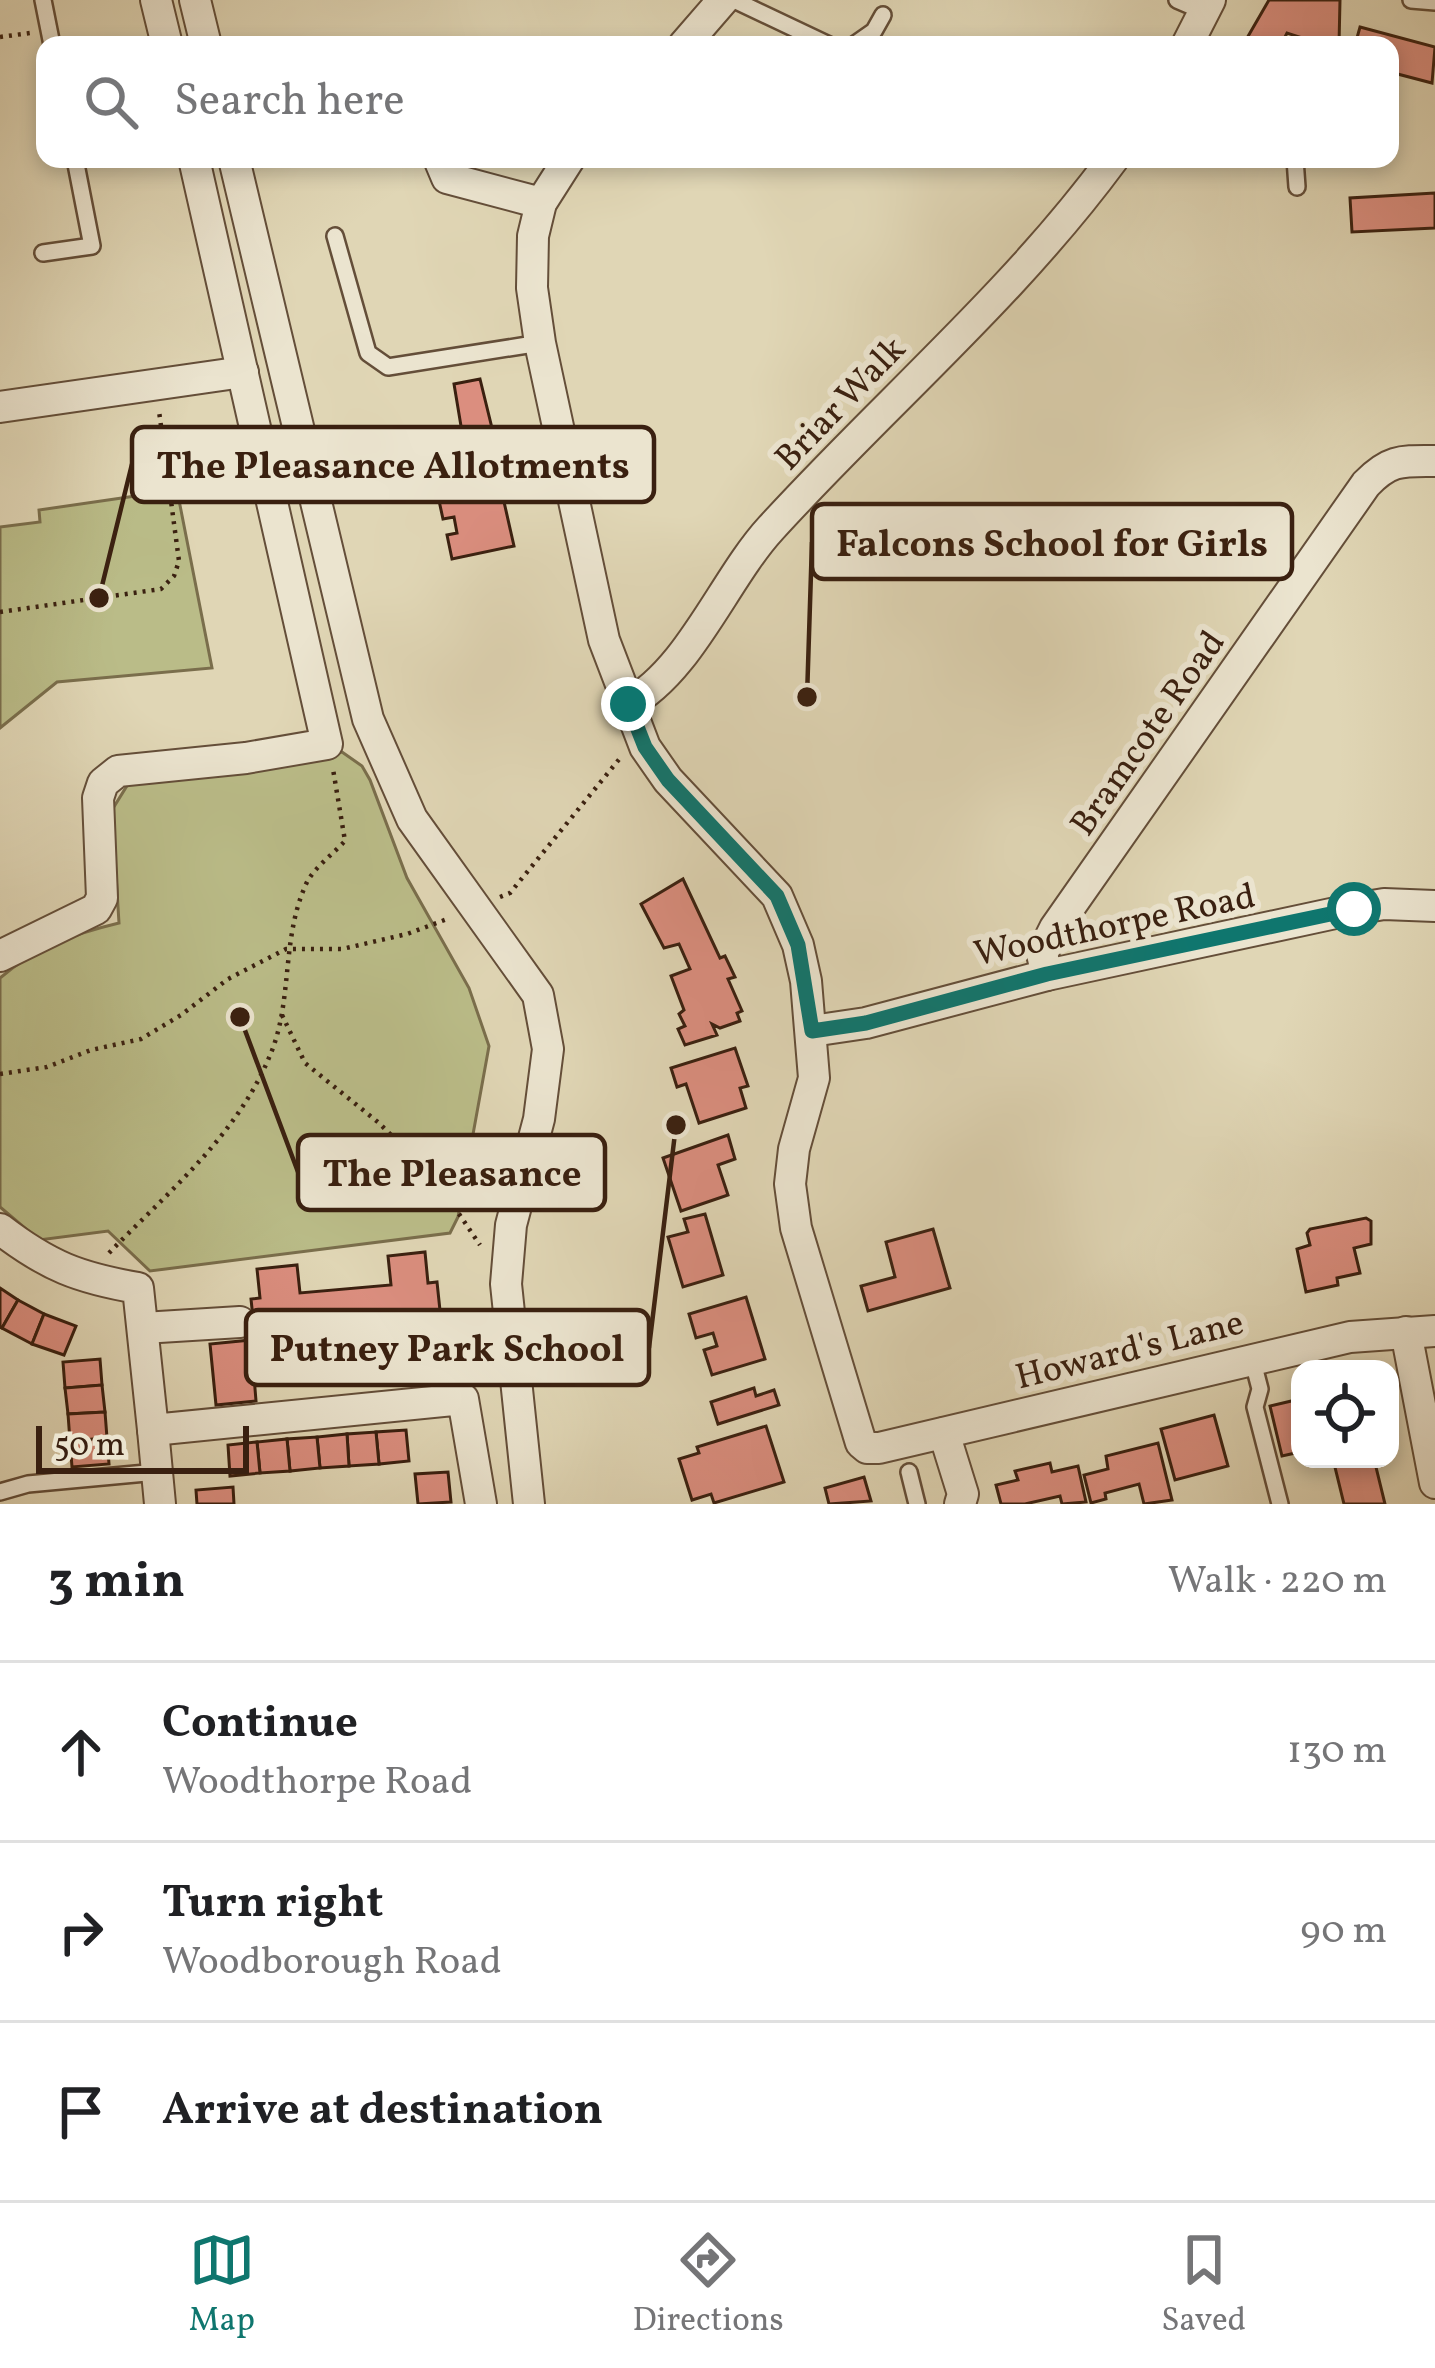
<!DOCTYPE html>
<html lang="en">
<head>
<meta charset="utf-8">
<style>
	body { margin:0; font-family:Vollkorn,serif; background:#f6f6f6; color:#202124 }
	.controls { position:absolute; right:36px; bottom:36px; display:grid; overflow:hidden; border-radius:24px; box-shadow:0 6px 18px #0003 }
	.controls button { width:108px; height:108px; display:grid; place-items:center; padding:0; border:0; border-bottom:3px solid #e0e0e0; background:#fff; color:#202124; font:60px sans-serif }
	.scale { position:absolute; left:36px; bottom:30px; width:213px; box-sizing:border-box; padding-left:12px; border:6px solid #3a2010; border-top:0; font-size:33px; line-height:42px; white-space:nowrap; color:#3a2010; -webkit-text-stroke:9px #ebe4cf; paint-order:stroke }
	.stop { position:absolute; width:36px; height:36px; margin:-27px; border:9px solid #0f766e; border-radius:50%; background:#fff }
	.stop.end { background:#0f766e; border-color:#fff; box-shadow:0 3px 12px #0008 }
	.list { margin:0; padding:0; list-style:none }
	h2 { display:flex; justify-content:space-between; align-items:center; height:156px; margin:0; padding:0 48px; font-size:51px }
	h2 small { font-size:39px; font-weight:400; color:#757577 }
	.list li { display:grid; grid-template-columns:78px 1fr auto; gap:36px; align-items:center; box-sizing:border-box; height:180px; padding:0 48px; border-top:3px solid #e0e0e0 }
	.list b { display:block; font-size:45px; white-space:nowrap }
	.list p { margin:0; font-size:39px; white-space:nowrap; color:#757577 }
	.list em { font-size:39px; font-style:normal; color:#757577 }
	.icon { flex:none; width:66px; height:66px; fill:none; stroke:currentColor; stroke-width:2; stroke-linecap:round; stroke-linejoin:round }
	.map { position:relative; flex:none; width:1435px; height:1504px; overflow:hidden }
	.search { position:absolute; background:#fff; box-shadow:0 6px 18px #0003; left:36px; right:36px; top:36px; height:132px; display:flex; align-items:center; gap:30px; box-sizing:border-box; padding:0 42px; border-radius:24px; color:#757577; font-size:45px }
	.sheet { height:696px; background:#fff }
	nav { display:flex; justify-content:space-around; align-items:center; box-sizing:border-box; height:168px; border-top:3px solid #e0e0e0; background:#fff; font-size:33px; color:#757577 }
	nav a { display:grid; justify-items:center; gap:6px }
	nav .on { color:#0f766e }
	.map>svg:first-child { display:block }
	.green { fill:#babc88; stroke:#7a6e4c; stroke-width:3 }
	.building { fill:#db8e7f; stroke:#3a2010; stroke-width:3 }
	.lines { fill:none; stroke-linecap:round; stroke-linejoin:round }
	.service-casing { stroke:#644e39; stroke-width:20 }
	.minor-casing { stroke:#644e39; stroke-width:34 }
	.path { stroke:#3a2010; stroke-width:4.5; stroke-dasharray:3 6; stroke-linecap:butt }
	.service { stroke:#ebe4cf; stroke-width:15 }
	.minor { stroke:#ebe4cf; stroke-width:30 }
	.route { stroke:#0f766e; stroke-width:15 }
	.labels { text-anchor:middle; stroke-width:12; stroke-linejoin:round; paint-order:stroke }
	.street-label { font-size:36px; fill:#3a2010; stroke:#ebe4cf }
	.leader { fill:none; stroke:#3a2010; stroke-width:4.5 }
	.callout-dot { fill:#3a2010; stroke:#ebe4cf; stroke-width:4.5 }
	.callout { fill:#ebe4cf; stroke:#3a2010; stroke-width:4.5 }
	.callout-label { font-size:39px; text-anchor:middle; font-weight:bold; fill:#3a2010 }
</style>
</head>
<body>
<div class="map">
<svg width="1435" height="1504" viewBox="0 0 1435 1504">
	<rect width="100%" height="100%" fill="#e0d6b5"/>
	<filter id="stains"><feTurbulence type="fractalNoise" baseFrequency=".00167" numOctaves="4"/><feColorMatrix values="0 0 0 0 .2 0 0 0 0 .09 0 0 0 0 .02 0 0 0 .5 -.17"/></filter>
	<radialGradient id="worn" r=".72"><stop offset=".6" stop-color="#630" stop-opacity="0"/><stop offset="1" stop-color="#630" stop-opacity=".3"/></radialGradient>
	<g class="green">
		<polygon points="177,490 212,668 57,682 0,728 0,527 40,522 39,510"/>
		<path d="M342,752L362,766L370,780L407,878L469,988L489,1046L458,1217L450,1233L150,1271L108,1231L39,1240L0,1207V978C37,947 73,934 119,923L112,810L130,781L269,766Z"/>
	</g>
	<g class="building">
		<polygon points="1269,0 1340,0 1339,45 1315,45 1315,42 1287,33 1284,39 1288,45 1243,45"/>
		<polygon points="1360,27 1435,47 1432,83 1390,72 1390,45 1355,45"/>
		<polygon points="1435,193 1435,228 1352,232 1350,198"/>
		<polygon points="480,379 502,469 495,470 498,484 447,494 442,469 450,467 447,452 439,448 437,438 442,432 461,426 454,384"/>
		<polygon points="469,490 471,499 502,493 514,546 452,559 447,535 457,533 454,517 443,519 438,496"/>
		<polygon points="683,879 720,958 725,956 735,977 728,979 742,1011 737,1013 740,1021 720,1028 712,1024 717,1035 685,1045 678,1029 685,1026 679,1014 684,1010 671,976 690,969 679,944 664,948 641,904"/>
		<polygon points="735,1048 748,1086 740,1088 746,1108 699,1123 686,1084 677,1087 671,1068"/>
		<polygon points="728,1135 735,1159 718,1165 728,1195 681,1211 663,1158"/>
		<polygon points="705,1214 723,1275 683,1287 668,1237 688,1232 684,1219"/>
		<polygon points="1366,1218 1371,1221 1371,1244 1354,1248 1360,1273 1337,1278 1338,1285 1306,1292 1297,1249 1310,1245 1307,1233 1310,1229"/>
		<polygon points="933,1229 950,1288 868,1311 861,1286 895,1277 886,1242"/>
		<polygon points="425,1252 428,1283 437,1282 441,1320 255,1337 251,1299 260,1298 257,1269 297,1265 300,1293 391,1285 388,1256"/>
		<polygon points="0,1288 18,1300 2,1328 0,1327"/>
		<polygon points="746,1297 765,1359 712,1375 704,1350 717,1346 713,1333 696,1338 689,1314"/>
		<polygon points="18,1300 44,1314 32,1344 2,1328"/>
		<polygon points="44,1314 76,1326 64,1355 32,1344"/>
		<polygon points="251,1340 256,1401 216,1405 210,1344"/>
		<polygon points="100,1359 102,1385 65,1388 63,1362"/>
		<polygon points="102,1385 105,1412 68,1414 65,1388"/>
		<polygon points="754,1388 756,1396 774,1390 779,1405 718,1424 711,1402"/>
		<polygon points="1300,1399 1300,1452 1282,1456 1270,1406"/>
		<polygon points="105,1412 107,1438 70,1441 68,1414"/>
		<polygon points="1214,1415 1228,1466 1175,1480 1161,1429"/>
		<polygon points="766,1426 784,1482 714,1503 711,1494 692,1500 679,1459 699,1453 697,1447"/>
		<polygon points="406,1430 409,1461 379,1464 376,1432"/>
		<polygon points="376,1432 379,1464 349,1466 347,1434"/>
		<polygon points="347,1434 349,1466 320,1468 317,1437"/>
		<polygon points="317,1437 320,1468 290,1471 287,1439"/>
		<polygon points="107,1438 109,1464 72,1467 70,1441"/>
		<polygon points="287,1439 290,1471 260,1473 257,1442"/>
		<polygon points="257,1442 260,1473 230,1476 228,1445"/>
		<polygon points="1158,1443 1172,1500 1144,1504 1139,1484 1105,1493 1106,1499 1091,1503 1084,1475 1108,1469 1106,1456"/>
		<polygon points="1333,1459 1374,1459 1385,1504 1344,1504"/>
		<polygon points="1050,1463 1052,1472 1078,1466 1086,1502 1062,1504 1060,1496 1025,1504 1001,1504 996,1485 1018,1480 1015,1471"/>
		<polygon points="448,1472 451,1502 418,1504 415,1474"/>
		<polygon points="864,1477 871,1501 829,1504 825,1488"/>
		<polygon points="233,1487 234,1504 197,1504 196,1490"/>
	</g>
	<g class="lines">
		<g class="service-casing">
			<g id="service">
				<polyline points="43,0 52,45"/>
				<polyline points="734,0 829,45"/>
				<polyline points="1177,0 1205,12"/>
				<polyline points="1411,0 1435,2"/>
				<polyline points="854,45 874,31 883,15"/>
				<polyline points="1295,159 1297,187"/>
				<polyline points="335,236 368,353 388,367 540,343"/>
				<polyline points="43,253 92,246 75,159"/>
				<polyline points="1252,1358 1260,1389 1255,1407 1280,1504"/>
				<polyline points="909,1472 917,1504"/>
				<polyline points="0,1492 28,1484 157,1472"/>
			</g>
		</g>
		<g class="minor-casing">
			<g id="minor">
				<polyline points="156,0 167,45"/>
				<polyline points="195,0 206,45"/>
				<polyline points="684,45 723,0"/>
				<polyline points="1187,45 1210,0"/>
				<polyline points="234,159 368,719 412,819 538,995 548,1049 539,1119 511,1225 506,1284 529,1504"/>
				<polyline points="439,159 447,178 541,203"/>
				<polyline points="569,159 541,203 533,236 532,288 540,343 604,640 645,747 668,780 777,896 798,945 806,981 814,1078 794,1149 790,1184 796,1228 861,1443 867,1448 879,1448 1350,1337 1435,1331"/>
				<polyline points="0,407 243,372"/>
				<path d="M628,704C690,671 724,579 771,528C884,404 1013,295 1113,159"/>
				<polyline points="0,956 96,909 102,898 98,798 103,783 118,771 246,758 327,744 194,159"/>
				<path d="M1047,975L1042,954L1055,928L1366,484C1390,459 1402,461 1435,461"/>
				<polyline points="812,1031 866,1023 1047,975 1354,909 1384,904 1435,906"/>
				<path d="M0,1229C48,1266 79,1278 138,1288L153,1430L463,1399L481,1504"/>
				<polyline points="143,1328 240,1322"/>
				<polyline points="1406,1332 1435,1483"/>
				<polyline points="153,1430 160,1504"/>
				<polyline points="944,1433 963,1494 960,1504"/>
			</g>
		</g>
		<g class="path">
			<polyline points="0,37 30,33"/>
			<polyline points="0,612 161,589 174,576 179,561 159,411"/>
			<polyline points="500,897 510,893 621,757"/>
			<polyline points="282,1015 305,1063 379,1123 436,1180 480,1245"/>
			<polyline points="0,1074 47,1067 91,1050 141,1039 181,1015 228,979 286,949 342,949 407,934 450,918"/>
			<path d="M109,1253C169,1191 238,1135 271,1053C293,999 281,937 307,882C315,867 333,854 345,841L333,769"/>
		</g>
		<use href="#service" class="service"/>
		<use href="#minor" class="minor"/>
	</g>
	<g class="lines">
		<polyline class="route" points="628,704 645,747 668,780 777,896 798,945 812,1031 866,1023 1047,974 1354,909"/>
	</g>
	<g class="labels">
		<g class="street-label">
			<text transform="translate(839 402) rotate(-46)" y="13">Briar Walk</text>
			<text transform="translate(1146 732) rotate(-55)" y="13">Bramcote Road</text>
			<text transform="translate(1114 923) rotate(-12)" y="13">Woodthorpe Road</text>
			<text transform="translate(1129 1348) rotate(-14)" y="13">Howard's Lane</text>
		</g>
	</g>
	<path class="leader" d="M99 598L132 464M807 697L812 542M240 1017L298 1172M676 1125L649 1348"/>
	<g class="callout-dot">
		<circle cx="99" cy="598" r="12"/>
		<circle cx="807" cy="697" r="12"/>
		<circle cx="240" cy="1017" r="12"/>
		<circle cx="676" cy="1125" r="12"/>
	</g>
	<g class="callout">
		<rect x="132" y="427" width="522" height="75" rx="12"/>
		<rect x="812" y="504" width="480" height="75" rx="12"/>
		<rect x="298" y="1135" width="307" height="75" rx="12"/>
		<rect x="246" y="1310" width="403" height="75" rx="12"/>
	</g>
	<g class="callout-label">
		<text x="393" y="478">The Pleasance Allotments</text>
		<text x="1052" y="556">Falcons School for Girls</text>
		<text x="452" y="1186">The Pleasance</text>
		<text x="447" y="1361">Putney Park School</text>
	</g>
	<rect width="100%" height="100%" filter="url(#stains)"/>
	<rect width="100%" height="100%" fill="url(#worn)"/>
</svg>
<div class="controls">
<button><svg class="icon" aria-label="locate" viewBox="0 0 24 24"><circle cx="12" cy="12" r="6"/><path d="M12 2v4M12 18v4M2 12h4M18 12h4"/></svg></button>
</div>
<div class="scale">50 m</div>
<div class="stop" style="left:1354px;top:909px"></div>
<div class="stop end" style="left:628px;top:704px"></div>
<div class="search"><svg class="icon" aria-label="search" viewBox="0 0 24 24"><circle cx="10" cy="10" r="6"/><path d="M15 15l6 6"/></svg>Search here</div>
</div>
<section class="sheet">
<h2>3 min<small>Walk · 220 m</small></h2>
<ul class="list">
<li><svg class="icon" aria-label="ahead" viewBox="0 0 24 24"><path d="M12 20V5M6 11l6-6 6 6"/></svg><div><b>Continue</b><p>Woodthorpe Road</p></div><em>130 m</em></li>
<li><svg class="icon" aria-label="right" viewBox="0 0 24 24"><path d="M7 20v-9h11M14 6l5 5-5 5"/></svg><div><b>Turn right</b><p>Woodborough Road</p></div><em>90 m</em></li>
<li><svg class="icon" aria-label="arrive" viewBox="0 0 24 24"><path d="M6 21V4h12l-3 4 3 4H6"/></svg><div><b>Arrive at destination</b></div></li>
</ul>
</section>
<nav>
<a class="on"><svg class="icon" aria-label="map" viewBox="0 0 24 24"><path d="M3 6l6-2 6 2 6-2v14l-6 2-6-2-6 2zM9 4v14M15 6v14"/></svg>Map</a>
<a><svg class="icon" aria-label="directions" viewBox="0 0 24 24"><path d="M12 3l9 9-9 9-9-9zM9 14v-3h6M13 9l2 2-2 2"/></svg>Directions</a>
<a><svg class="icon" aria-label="saved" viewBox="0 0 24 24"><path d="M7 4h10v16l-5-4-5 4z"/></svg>Saved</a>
</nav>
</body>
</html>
